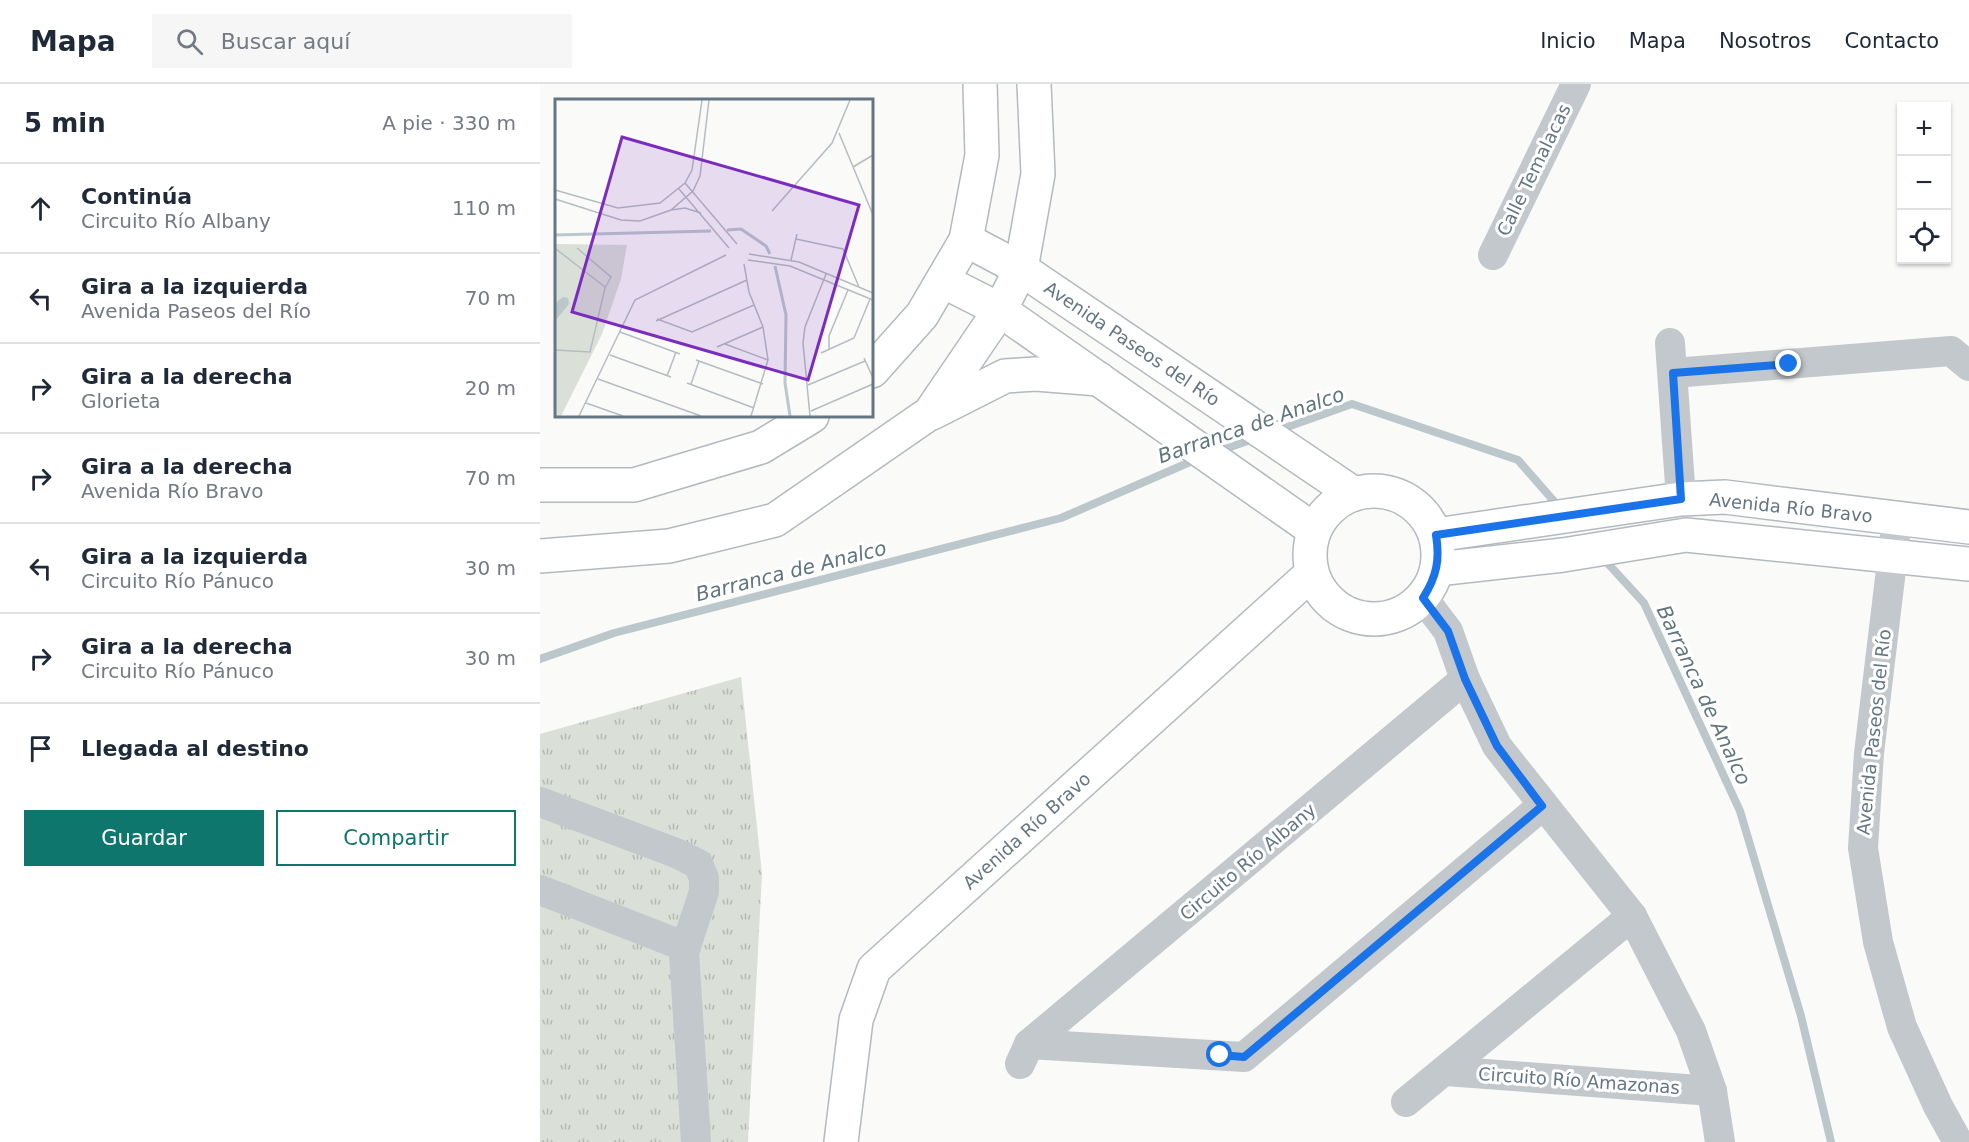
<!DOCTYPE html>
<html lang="es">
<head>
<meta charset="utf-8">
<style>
	body { margin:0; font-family:"DejaVu Sans",sans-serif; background:#f6f6f7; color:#1f2937 }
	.controls { position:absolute; right:18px; top:18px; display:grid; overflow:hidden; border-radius:0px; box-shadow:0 2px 4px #0004 }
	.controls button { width:54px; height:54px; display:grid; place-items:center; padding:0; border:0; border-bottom:2px solid #e0e1e3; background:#fff; color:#1f2937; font:30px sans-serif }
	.stop { position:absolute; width:18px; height:18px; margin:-14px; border:4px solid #1a73e8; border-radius:50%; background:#fff }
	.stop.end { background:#1a73e8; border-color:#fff; box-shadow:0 2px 6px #0008 }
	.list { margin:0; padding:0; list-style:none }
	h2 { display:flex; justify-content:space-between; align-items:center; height:78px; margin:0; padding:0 24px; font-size:26px }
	h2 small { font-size:20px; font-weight:400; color:#747a83 }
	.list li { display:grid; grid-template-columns:39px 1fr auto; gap:18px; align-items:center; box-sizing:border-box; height:90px; padding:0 24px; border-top:2px solid #e0e1e3 }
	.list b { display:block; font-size:22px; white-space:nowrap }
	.list p { margin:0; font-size:20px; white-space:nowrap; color:#747a83 }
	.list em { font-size:20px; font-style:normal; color:#747a83 }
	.actions { display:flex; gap:12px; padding:18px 24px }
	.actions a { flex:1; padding:14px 0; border:2px solid #0f766e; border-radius:0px; text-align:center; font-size:21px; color:#0f766e }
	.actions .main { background:#0f766e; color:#fff }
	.icon { flex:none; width:33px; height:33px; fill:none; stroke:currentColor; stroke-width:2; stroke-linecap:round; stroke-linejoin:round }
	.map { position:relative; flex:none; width:1429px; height:1058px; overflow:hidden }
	header { display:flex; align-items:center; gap:36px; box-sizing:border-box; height:84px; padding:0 30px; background:#fff; border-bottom:2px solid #e0e1e3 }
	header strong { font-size:28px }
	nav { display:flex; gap:33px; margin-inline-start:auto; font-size:21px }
	.search { width:420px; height:54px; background:#f6f6f7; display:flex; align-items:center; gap:15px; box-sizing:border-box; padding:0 21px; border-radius:0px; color:#747a83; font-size:22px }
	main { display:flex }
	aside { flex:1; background:#fff }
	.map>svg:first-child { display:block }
	.grass { fill:url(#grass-tufts) }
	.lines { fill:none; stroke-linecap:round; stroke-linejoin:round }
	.stream { stroke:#bbc7cb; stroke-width:8 }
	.secondary-casing { stroke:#b3babf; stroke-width:36 }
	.street { stroke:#c3c8cc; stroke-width:30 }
	.secondary { stroke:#fff; stroke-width:33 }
	.route { stroke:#1a73e8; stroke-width:8 }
	.labels { text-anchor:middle; stroke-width:6; stroke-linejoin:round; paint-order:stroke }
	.street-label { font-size:18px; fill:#657683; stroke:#fff }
	.water-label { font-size:20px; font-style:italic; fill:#60757c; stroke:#fff }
	.inset-river { fill:none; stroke:#bbc7cb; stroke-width:3 }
	.inset-road { fill:none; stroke:#b5bdc2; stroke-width:1.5 }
	.view { fill:#7b2cbf; fill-opacity:0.15; stroke:#7b2cbf; stroke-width:3 }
	.inset-edge { fill:none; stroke:#657683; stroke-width:3 }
</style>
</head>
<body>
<header>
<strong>Mapa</strong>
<div class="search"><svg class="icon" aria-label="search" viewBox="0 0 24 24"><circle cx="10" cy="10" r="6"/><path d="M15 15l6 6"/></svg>Buscar aquí</div>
<nav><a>Inicio</a><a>Mapa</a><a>Nosotros</a><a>Contacto</a></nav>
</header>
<main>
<aside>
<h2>5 min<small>A pie · 330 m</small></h2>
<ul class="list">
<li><svg class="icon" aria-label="ahead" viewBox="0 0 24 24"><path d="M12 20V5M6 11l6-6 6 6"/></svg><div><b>Continúa</b><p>Circuito Río Albany</p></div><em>110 m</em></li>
<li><svg class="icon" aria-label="left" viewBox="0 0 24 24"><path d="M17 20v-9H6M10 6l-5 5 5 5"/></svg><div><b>Gira a la izquierda</b><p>Avenida Paseos del Río</p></div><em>70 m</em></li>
<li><svg class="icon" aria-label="right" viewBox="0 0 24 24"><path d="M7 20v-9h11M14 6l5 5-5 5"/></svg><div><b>Gira a la derecha</b><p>Glorieta</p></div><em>20 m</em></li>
<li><svg class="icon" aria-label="right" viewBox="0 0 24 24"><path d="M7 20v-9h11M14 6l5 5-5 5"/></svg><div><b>Gira a la derecha</b><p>Avenida Río Bravo</p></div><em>70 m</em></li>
<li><svg class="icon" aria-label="left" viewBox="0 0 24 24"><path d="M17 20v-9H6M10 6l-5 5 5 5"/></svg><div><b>Gira a la izquierda</b><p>Circuito Río Pánuco</p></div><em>30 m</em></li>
<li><svg class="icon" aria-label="right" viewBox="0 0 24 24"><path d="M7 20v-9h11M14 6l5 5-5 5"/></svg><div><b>Gira a la derecha</b><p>Circuito Río Pánuco</p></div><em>30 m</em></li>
<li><svg class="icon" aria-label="arrive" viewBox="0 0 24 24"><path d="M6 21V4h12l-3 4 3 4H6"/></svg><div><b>Llegada al destino</b></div></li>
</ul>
<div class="actions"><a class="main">Guardar</a><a>Compartir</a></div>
</aside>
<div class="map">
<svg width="1429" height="1058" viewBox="0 0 1429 1058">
	<defs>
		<pattern id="grass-tufts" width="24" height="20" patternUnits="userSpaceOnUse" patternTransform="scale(1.5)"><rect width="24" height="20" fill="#dadfd7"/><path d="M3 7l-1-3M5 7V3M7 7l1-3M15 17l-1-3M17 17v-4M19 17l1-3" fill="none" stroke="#b4b9b4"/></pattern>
	</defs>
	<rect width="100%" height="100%" fill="#fafaf8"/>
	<polygon class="grass" points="201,593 222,790 208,1058 0,1058 0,650"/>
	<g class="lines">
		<g class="stream">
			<polyline points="736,347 812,320 978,376 1019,423"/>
			<polyline points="679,367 716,354"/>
			<polyline points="1062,473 1104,519 1200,727 1261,932 1291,1058"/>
			<polyline points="0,575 74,549 521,434 657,375"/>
		</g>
		<g class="secondary-casing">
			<g id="secondary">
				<polyline points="426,156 481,185 814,410"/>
				<polyline points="403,197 460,226 774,446"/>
				<polyline points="332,287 382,231 426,156 442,71 440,0"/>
				<polyline points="392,329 465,292 496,290 559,295"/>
				<polyline points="0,401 94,401 221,363 272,332"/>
				<circle cx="834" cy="471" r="64"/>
				<polyline points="896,451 1141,415 1185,413 1429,443"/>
				<polyline points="0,472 129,462 235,436 390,329 460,226 481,185 498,90 494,0"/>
				<polyline points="897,485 1023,471 1146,451 1429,480"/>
				<polyline points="301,1058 316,936 334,885 771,490"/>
			</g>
		</g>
		<g class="street">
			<polyline points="953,171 1036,0"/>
			<polyline points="1130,259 1141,415"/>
			<polyline points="1133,289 1411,267 1429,282"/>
			<polyline points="1357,436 1329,669 1323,764 1338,858 1362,943 1398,1022 1418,1058"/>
			<polyline points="883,514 908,547 925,595 957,662 1092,832 1151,947 1172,1007 1180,1058"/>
			<polyline points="0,718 136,769 158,780 164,794 164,808 144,868 156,1058"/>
			<polyline points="0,806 146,863"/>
			<polyline points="489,960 704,973 1002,722"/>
			<polyline points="480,980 489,960 925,595"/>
			<polyline points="906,987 1172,1007"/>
			<polyline points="866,1018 1092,832"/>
		</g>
		<use href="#secondary" class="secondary"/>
	</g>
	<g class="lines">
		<path class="route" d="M680,971L704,973L1002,722L957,662L925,595L908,547L883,514C897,492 900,475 896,451L1141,415L1133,289L1249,280"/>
	</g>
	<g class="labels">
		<g class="street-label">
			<text transform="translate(994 86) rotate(-64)" y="6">Calle Temalacas</text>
			<text transform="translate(592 260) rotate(34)" y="6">Avenida Paseos del Río</text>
			<text transform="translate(1251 424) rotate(6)" y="6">Avenida Río Bravo</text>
			<text transform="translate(1334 648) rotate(-84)" y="6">Avenida Paseos del Río</text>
			<text transform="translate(487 747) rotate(-42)" y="6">Avenida Río Bravo</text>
			<text transform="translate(708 778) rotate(-40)" y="6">Circuito Río Albany</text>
			<text transform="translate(1039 997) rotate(4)" y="6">Circuito Río Amazonas</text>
		</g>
		<g class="water-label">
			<text transform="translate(711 341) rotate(-19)" y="7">Barranca de Analco</text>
			<text transform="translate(251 487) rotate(-14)" y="7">Barranca de Analco</text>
			<text transform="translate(1164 611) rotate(65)" y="7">Barranca de Analco</text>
		</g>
	</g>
	<g transform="translate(15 15)">
		<rect width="318" height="318" fill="#fafaf8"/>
		<path d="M0,145L72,146L66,180L47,235L6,317H0Z" fill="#dadfd7"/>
		<path d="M8,198L13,199L14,205L0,222V204Z" fill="#bbc7cb"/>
		<path class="inset-river" d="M172,131L186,130L211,147L215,155M0,136L156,132M220,167L231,216L230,284L235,317"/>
		<path class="inset-road" d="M284,34L318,116M298,68L318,56M130,84L182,145M124,90L174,149M0,91L63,109L105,104L130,84L137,71L147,1M0,100L66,121L85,122L116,111L138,92L145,77L154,1M116,111L130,109L146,114M217,112L277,44L295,1M241,140L288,150L304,188M1,150L50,188M194,155L244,163L318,194M193,161L235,167L318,201M236,161L242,135M189,165L194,193L208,228L213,261L196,317M102,220L137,233L199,206M101,222L192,181M65,233L125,255M170,245L213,261M162,248L208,228M274,250V237L293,191M0,251L35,253L50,189L56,178L22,149M266,254L299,239L315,200M55,256L116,278M309,259L318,279M141,261L208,285M112,277L121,253M43,280L146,317M132,284L199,309M136,285L144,262M253,286L310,262M31,304L68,317M256,312L318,285M24,317L80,201L171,156M255,317L248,244L250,228L271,175"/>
		<path class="view" d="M67,38L304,106L253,281L17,213Z"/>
		<rect width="318" height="318" class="inset-edge"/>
	</g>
</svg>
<div class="controls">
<button>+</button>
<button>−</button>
<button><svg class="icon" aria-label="locate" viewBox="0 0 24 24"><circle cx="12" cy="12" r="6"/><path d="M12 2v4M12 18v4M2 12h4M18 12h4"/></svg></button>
</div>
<div class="stop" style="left:680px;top:971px"></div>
<div class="stop end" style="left:1249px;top:280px"></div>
</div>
</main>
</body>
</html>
